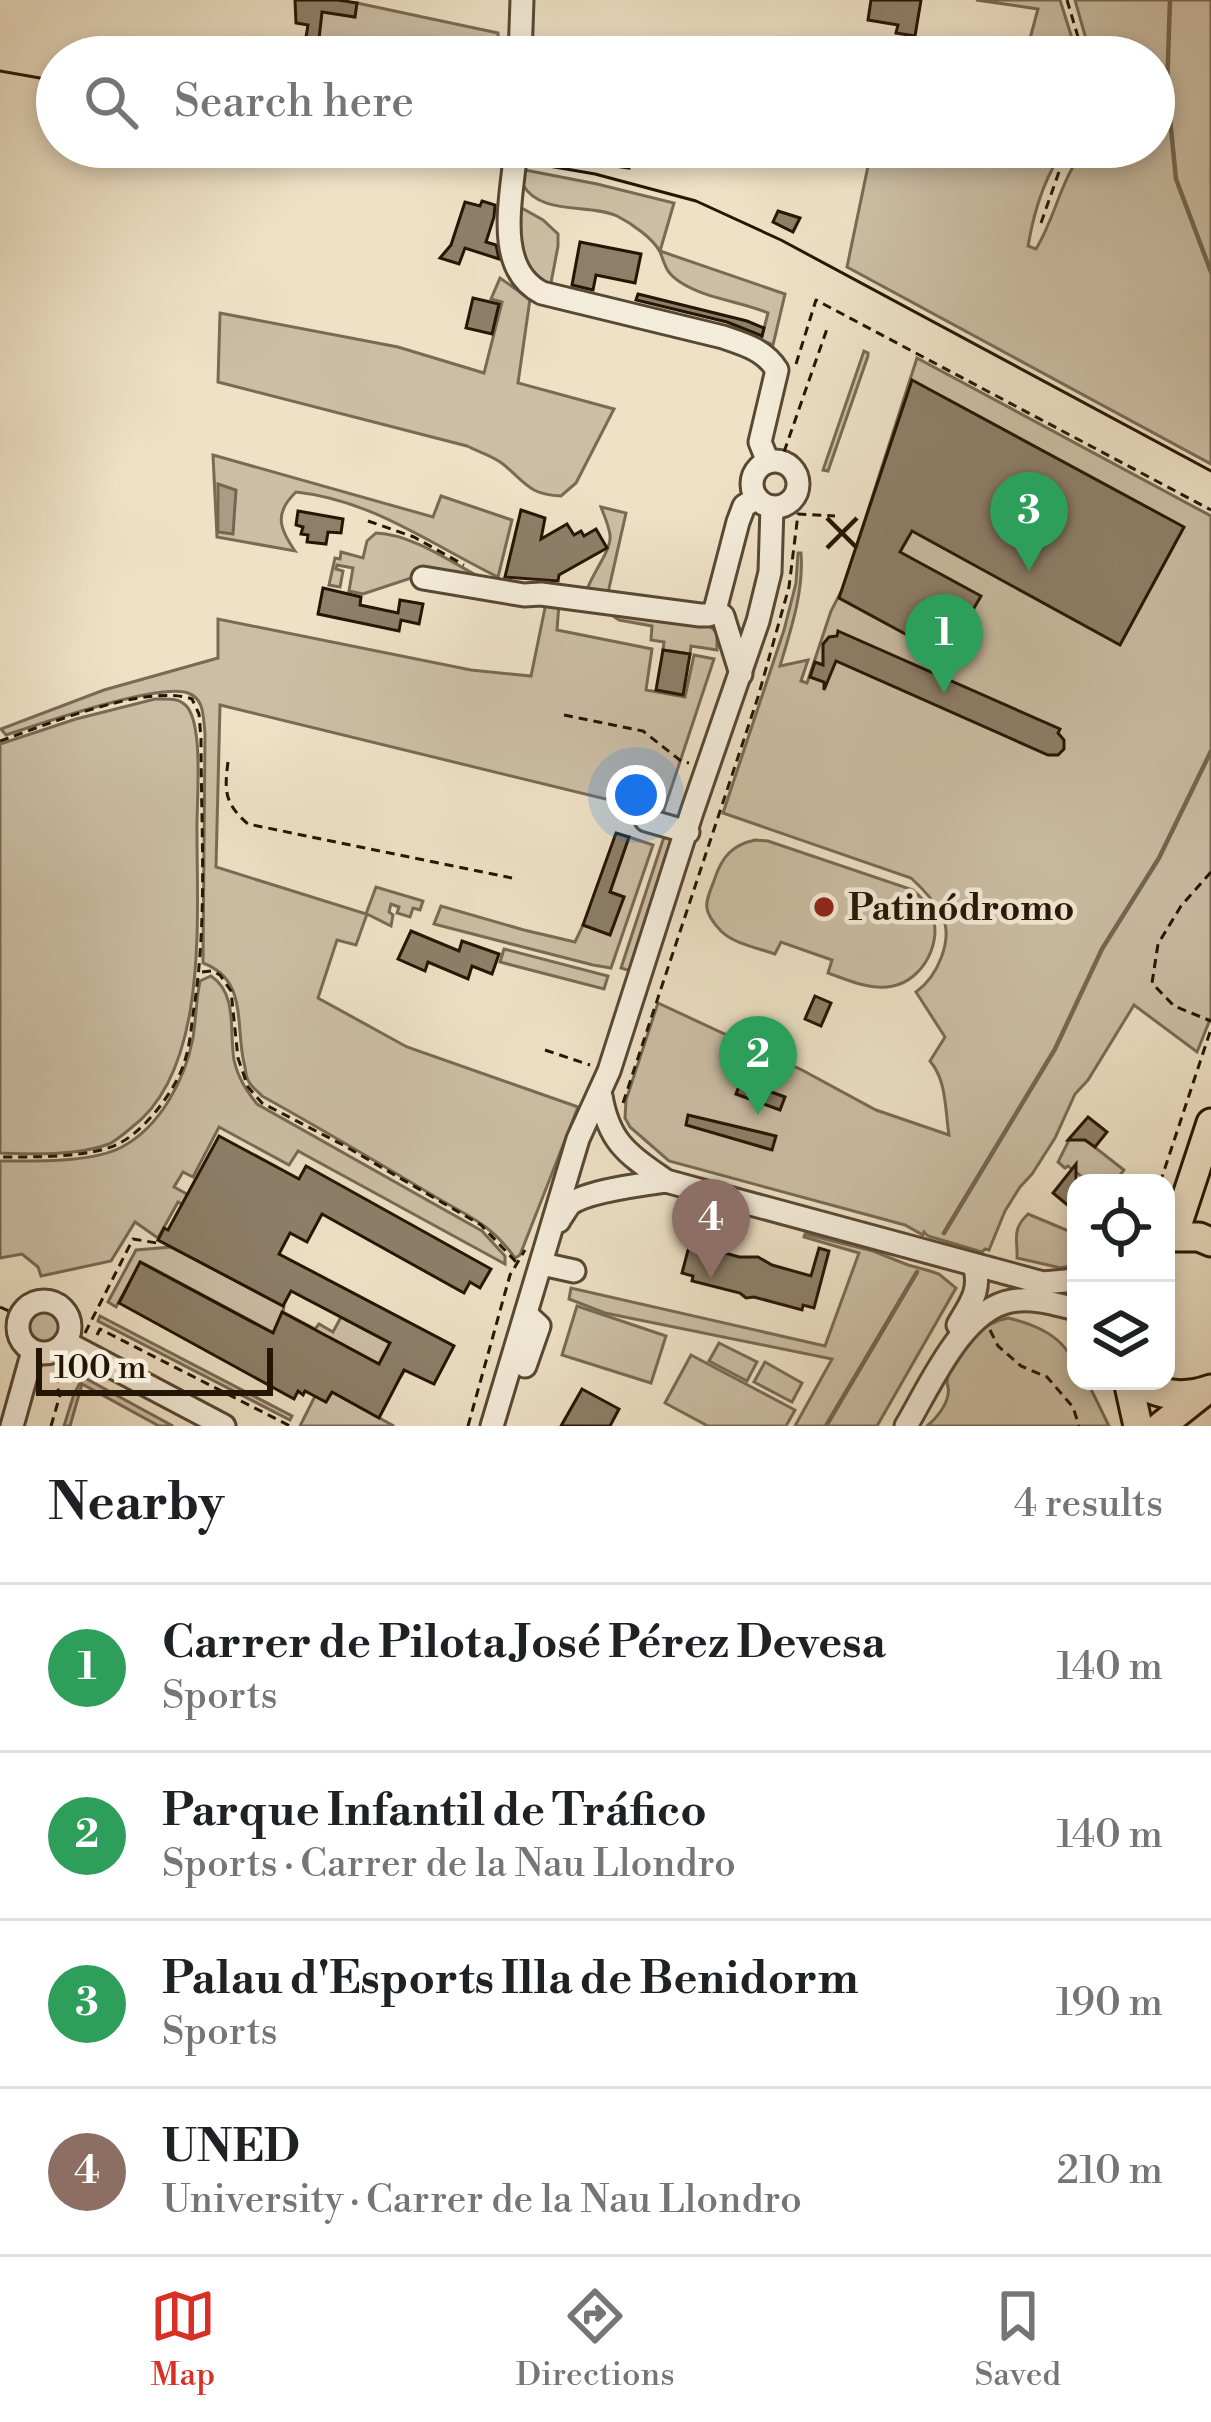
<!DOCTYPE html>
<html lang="en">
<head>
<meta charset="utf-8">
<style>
	body { margin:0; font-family:"Libre Bodoni",serif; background:#f6f6f6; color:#202124 }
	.controls { position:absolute; right:36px; bottom:36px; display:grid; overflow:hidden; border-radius:24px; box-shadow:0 6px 18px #0003 }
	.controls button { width:108px; height:108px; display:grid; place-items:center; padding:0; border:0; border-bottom:3px solid #e0e0e0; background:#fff; color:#202124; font:60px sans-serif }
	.scale { position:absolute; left:36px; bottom:30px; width:237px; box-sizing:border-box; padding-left:12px; border:6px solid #251504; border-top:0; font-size:33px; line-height:42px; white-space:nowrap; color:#251504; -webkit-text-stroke:9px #f4ecda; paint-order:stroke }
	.you { position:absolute; left:636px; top:795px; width:42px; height:42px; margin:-30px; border:9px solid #fff; border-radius:50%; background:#1a73e8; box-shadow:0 0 0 18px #1a73e833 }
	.badge { display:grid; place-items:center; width:78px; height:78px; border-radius:50%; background:#d93025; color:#fff; font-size:39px; font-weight:700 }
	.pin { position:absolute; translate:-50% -99px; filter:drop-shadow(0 3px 6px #0008) }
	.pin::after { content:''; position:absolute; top:63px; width:42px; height:36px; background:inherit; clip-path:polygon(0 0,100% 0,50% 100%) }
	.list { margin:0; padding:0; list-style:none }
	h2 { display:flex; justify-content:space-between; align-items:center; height:156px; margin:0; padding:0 48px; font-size:51px }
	h2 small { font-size:39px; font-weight:400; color:#757577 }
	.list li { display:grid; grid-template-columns:78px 1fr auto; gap:36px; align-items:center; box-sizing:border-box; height:168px; padding:0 48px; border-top:3px solid #e0e0e0 }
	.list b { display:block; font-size:45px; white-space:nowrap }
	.list p { margin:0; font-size:39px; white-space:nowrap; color:#757577 }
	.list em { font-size:39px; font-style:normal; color:#757577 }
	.icon { flex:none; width:66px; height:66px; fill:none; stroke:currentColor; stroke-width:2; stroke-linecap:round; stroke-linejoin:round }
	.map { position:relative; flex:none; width:1211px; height:1426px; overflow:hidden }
	.search { position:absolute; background:#fff; box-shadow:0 6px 18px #0003; left:36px; right:36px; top:36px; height:132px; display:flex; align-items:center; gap:30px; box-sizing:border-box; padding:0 42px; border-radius:66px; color:#757577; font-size:45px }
	.sheet { height:828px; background:#fff }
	nav { display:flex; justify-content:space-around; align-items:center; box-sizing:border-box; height:168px; border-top:3px solid #e0e0e0; background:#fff; font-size:33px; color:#757577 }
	nav a { display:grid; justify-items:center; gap:6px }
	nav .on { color:#d93025 }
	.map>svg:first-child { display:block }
	.green { fill:#ccbea5; stroke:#786a54; stroke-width:3 }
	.water { fill:#aa9c84; stroke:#756651; stroke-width:3 }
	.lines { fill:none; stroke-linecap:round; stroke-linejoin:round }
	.stream { stroke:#756651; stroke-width:4.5 }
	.building { fill:#8e7f69; stroke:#251504; stroke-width:3 }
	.minor-casing { stroke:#574834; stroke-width:27 }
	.major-casing { stroke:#251504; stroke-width:33 }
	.path { stroke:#251504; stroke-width:3; stroke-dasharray:9 6; stroke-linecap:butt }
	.minor { stroke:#f4ecda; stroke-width:21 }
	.major { stroke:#eee1c6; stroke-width:27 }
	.tram { stroke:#251504; stroke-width:3 }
	.ticks { fill:none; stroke:#251504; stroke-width:4.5 }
	.poi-dot { fill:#8f2418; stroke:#f4ecda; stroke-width:4.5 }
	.labels { text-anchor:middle; stroke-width:9; stroke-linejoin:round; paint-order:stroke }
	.poi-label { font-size:36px; font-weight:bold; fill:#251504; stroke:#f4ecda; text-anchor:start }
</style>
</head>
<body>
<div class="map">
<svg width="1211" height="1426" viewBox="0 0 1211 1426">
	<rect width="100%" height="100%" fill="#eee1c6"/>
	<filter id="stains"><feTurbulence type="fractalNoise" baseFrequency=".00167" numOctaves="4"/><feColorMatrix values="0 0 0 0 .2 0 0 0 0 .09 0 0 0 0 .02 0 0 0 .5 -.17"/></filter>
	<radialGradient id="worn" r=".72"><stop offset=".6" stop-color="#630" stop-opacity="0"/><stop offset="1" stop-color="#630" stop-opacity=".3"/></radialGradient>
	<g class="green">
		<polygon points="976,0 1060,0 1078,57 1025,57 1038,9"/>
		<path d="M1075,0H1211V464L847,267L872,147H1066C1044,176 1034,211 1028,246L1036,249C1057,214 1059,182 1086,147H1154V57H1091Z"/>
		<polygon points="357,3 498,33 499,57 400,40 396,57 295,57 295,39 318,39 322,10 354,17"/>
		<path d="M525,170L597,184L674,203L660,251L785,294L773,345L761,340L768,313C740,301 706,299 680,282C665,272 666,266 660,252C654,239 631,223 617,216C589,203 541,216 523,185Z"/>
		<polygon points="520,207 543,220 558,234 558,246 550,288 540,285 517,248"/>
		<path d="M500,278L530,299L518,383L614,409L576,483L561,496C529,495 525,482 503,464C493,456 479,452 467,446L218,382L220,313L398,347L484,373L502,302L491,299Z"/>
		<polygon points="864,351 868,353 868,356 828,471 823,470"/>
		<path d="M917,358L1211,516V1017L1197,1052L1134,1005L1088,1080L1075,1094L1055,1138L1032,1174L1020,1187L1005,1211L989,1250L985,1249L982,1252L928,1236L924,1232L923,1235L905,1225L669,1161L630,1127L625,1118L626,1100L658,1003L802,1070L876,1110L949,1135C945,1110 947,1081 930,1061L945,1037L916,992C937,977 954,940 942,915C934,900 923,889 911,878L723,813L784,630L796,583L798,553H801C804,591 791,629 780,666L808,660L801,681L807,683L831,611L843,588Z"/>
		<path d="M213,455L433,517L441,496L512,520L498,577C432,545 372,500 296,492C274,513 279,528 295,551L217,537Z"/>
		<path d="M601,507L626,513L607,597L587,590C592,573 612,550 610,535C609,526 604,515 601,507Z"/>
		<path d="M376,533C415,534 461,569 496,586L414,577L363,594L349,591L353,568L337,565L336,569L343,571L340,587L329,585L335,558L340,559L341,552L363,558L367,541Z"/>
		<path d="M546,603L559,604L557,630L652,649L646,690L685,697L694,655L714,659L663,813L220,705L216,867L366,914L376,887L423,901L420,910L413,908L410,917L397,913L399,907L391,904L389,912L393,915L391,926L367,914L356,945L337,940L318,998L407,1047L578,1107L520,1255L515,1258C490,1223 469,1217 434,1196C377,1162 320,1128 262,1096C258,1091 252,1088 249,1082C245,1076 246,1069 244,1063C235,1024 248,980 203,963L205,733C203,718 205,699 188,693C161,682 39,724 6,735L1,729L104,690L218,658V619L471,670L531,676Z"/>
		<polygon points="613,609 705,621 717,633 717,650 691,646 690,654 663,650 664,642 651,640 652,626 619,620 613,616"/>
		<path d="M155,699C167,699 180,697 188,708C204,731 196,806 197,835C197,921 208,1071 131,1128C125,1133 117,1140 109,1144C77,1156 33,1154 0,1153V744L76,719Z"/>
		<polygon points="629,837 653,845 611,968 593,965 434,924 441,906 524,930 575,942 583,925 610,934 624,897 610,892"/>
		<polygon points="664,837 673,840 631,971 621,968"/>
		<path d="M755,840L768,841L913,890C920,897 928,903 931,912C944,941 923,980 893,986C871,991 848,980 828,973L832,960L781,942L775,954C758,948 734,944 721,931C699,908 707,901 715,878C722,857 732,845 755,840Z"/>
		<polygon points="504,949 608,976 604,989 500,962"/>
		<path d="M211,976C238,994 229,1031 234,1060C238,1078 246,1090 257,1104L482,1231L505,1256V1264L298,1151L289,1165L219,1127L193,1177L183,1172L174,1187L251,1229L247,1238L178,1202L158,1238L135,1222L111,1261L41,1276L38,1267L22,1254L0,1258V1161C34,1161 92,1163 122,1147C161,1126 185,1079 193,1038C196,1019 196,1000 200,981Z"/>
		<polygon points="1070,1138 1083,1138 1124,1170 1114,1183 1090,1183 1068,1166 1065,1168 1058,1162"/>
		<path d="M1028,1214L1076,1234V1264L1061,1268L1017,1258C1018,1240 1011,1230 1028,1214Z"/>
		<polygon points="805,1234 873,1251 908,1265 930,1271 939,1274 956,1288 877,1426 795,1426 832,1359 605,1313 569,1299 571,1288 825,1346 859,1253 804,1237"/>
		<polygon points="171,1247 284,1306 283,1312 315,1329 319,1324 333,1332 341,1317 390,1343 382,1358 405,1370 401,1376 331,1338 315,1355 141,1262 116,1307 108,1302 136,1250"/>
		<polygon points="577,1306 666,1336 651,1383 562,1355"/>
		<circle cx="44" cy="1327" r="17"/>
		<polygon points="100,1316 292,1416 290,1420 98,1321"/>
		<path d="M1008,1318C1042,1326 1076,1342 1076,1381H1087L1109,1426H927C936,1419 946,1406 948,1395C950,1383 945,1388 948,1376C956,1348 981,1323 1008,1318Z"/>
		<polygon points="719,1343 757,1362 747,1381 709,1361"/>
		<polygon points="691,1355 795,1410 786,1426 708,1426 665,1403"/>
		<polygon points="765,1362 802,1383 792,1402 754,1382"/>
		<polygon points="83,1377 173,1426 159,1426 82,1384 70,1426 64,1426 74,1394"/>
		<polygon points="332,1392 394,1426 300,1426 315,1396 326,1402"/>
	</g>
	<polygon class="water" points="218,484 236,490 233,534 218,532"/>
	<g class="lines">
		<g class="stream">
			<polyline points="1170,0 1167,89 1176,179 1211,272"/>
			<polyline points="944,1233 1055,1049 1102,949 1159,858 1211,751"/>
			<polyline points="826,1426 917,1272"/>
		</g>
	</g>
	<g class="building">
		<polygon points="295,0 338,0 357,3 355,17 322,12 319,39 306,37 308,25 296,23"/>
		<polygon points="871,0 921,0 915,36 896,33 898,25 868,20"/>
		<polygon points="536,147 632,147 629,168 535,155"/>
		<polygon points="482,201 495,205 494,217 486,242 496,245 499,259 465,248 459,264 440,258 451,245 465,202 480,206"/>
		<polygon points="778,211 800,218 793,232 773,222"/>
		<polygon points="580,242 641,254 635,283 596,275 593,290 572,285"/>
		<polygon points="638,294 747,321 764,328 762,336 727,322 636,300"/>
		<polygon points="473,298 499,304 492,334 466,328"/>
		<polygon points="912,380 1184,527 1120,645 912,531 900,552 981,596 946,656 839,598"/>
		<polygon points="521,510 545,518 541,539 567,524 574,535 581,531 584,536 596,529 607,548 559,575 558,581 505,577"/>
		<polygon points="298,511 343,519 341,533 328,532 326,544 307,542 308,535 301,534 303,527 296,525"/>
		<polygon points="323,588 361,597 360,605 398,613 400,600 423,604 419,624 401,620 399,631 318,614"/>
		<polygon points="838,631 1060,729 1058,733 1064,740 1064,749 1058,755 1048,755 836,661 824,690 824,682 810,677 815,662 823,665 823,644 829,637 837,636"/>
		<polygon points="663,650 690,654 683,695 656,690"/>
		<polygon points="616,833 629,837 610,892 624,897 610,935 583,925"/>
		<polygon points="411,931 459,951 462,941 499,954 492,974 472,966 468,979 428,962 425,971 398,959"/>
		<polygon points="815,996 831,1003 821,1026 805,1019"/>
		<polygon points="741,1081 785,1097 780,1110 736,1094"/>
		<polygon points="688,1115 776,1136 772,1150 686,1125"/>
		<polygon points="1088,1117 1107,1132 1095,1147 1085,1140 1068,1140"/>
		<polygon points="219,1136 299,1179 306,1166 491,1269 480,1288 470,1282 464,1293 322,1214 307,1242 290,1233 279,1254 454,1346 434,1384 404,1370 379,1418 332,1392 326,1402 305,1391 303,1395 298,1391 294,1399 119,1303 140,1262 273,1333 282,1312 379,1364 390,1343 291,1291 283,1306 158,1240 164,1228 168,1230"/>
		<polygon points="1076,1164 1076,1212 1053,1193"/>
		<polygon points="691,1239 702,1242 701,1246 739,1257 758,1257 772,1265 811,1276 819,1248 829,1251 814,1308 803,1305 802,1310 754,1297 746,1298 740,1293 692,1281 693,1276 682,1273"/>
		<polygon points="582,1389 619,1409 610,1426 561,1426"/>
	</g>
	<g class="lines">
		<g class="minor-casing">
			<g id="minor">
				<polyline points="520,57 522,0"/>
				<path d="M516,147C513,193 492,268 542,293L723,337C744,344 765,350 777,370L760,442L768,462"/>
				<circle cx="775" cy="484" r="23"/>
				<polyline points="423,578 524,595 541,594 700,615 709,615 715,610"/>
				<polyline points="715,610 738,522 744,506 757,498"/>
				<polyline points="715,610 723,616 741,674"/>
				<polyline points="646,820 688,832"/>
				<path d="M601,1096C609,1143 628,1154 666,1181L1043,1283L1076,1280"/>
				<path d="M559,1221C559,1220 569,1205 570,1204C587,1191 644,1184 666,1181"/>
				<polyline points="542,1264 574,1271"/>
				<circle cx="44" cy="1327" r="26"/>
				<path d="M958,1325C970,1304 982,1290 974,1265"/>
				<polyline points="65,1342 224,1426"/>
				<polyline points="525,1366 539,1326 526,1314"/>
				<polyline points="12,1426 33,1351"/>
				<polyline points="492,1426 578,1139 609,1071 692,812 758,621 770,572 772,507"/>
				<path d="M906,1426C930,1386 962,1310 1011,1301C1033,1297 1055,1304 1076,1309"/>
			</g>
		</g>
		<g class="major-casing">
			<g id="major">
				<polyline points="1174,1235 1211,1123"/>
				<polyline points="1166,1237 1199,1237 1211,1242"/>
				<polyline points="1128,1381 1138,1426"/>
				<path d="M1135,1381C1159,1396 1184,1399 1211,1389"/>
				<polyline points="1161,1426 1200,1395"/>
			</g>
		</g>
		<g class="path">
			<polyline points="1067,0 1084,57"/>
			<polyline points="1041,223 1060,169 1079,147"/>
			<polyline points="796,364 816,300 1211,510"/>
			<polyline points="784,452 828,326"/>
			<polyline points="368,521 414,537 464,565"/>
			<polyline points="564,715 643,731 681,761 689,763"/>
			<path d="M0,741C46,725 146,683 192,699L199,714L201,739C201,831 208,924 193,1014C191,1029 190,1045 185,1060C177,1089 145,1131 118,1144C90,1158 32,1157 0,1157"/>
			<path d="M228,762C224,792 225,804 248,824L512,878"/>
			<polyline points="1211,872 1181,906 1158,944 1152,983 1174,1006 1211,1021"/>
			<polyline points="202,972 212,971 220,975 231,991 238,1058 248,1087 262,1103 343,1145 481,1225 519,1265"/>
			<polyline points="545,1050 590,1065"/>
			<polyline points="623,1103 758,697 789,587 798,514 835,516"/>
			<polyline points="1160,1183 1211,1029"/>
			<polyline points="0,1307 20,1316"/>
			<polyline points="990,1330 998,1346 1021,1366 1047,1377 1073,1407 1079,1426"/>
			<polyline points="85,1333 133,1239 157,1243"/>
			<polyline points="97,1335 100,1329 290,1426"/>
			<polyline points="51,1426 60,1395 57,1386 59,1377 74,1370"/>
			<polyline points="468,1426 510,1275 525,1250"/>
		</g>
		<use href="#minor" class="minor"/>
		<use href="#major" class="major"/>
		<g class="tram">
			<polyline points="0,71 57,81"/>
			<polyline points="439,147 595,174 696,201 781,240 1211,471"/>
		</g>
	</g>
	<path class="ticks" d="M827,518L857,548M827,548L857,518"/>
	<circle class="poi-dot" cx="824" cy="907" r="12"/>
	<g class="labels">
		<g class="poi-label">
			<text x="848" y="920">Patinódromo</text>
		</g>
	</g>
	<rect width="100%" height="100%" filter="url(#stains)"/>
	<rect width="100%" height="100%" fill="url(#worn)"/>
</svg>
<div class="controls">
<button><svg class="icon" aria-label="locate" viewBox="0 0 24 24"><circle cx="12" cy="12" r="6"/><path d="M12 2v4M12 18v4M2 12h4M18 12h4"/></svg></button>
<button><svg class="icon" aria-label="layers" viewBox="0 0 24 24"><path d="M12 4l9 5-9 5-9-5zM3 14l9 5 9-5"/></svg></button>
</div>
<div class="scale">100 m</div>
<div class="you"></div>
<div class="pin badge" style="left:944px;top:693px;background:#2e9e5b">1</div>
<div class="pin badge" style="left:758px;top:1115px;background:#2e9e5b">2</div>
<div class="pin badge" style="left:1029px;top:571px;background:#2e9e5b">3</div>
<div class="pin badge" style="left:711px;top:1278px;background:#8d6e63">4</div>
<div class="search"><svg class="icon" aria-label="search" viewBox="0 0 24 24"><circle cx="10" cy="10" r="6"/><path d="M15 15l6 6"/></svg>Search here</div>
</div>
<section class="sheet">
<h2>Nearby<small>4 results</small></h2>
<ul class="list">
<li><span class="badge" style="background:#2e9e5b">1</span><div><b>Carrer de Pilota José Pérez Devesa</b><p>Sports</p></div><em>140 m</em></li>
<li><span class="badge" style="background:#2e9e5b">2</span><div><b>Parque Infantil de Tráfico</b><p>Sports · Carrer de la Nau Llondro</p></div><em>140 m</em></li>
<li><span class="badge" style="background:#2e9e5b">3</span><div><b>Palau d'Esports Illa de Benidorm</b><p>Sports</p></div><em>190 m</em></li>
<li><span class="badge" style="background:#8d6e63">4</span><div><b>UNED</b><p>University · Carrer de la Nau Llondro</p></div><em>210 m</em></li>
</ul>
</section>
<nav>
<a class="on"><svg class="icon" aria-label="map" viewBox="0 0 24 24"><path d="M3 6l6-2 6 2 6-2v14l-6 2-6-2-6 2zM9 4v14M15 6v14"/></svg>Map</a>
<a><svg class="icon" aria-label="directions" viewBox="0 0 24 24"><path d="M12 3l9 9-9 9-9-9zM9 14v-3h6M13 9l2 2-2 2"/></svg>Directions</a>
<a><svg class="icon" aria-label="saved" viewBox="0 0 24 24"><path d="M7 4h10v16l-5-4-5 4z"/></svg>Saved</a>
</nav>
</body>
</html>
